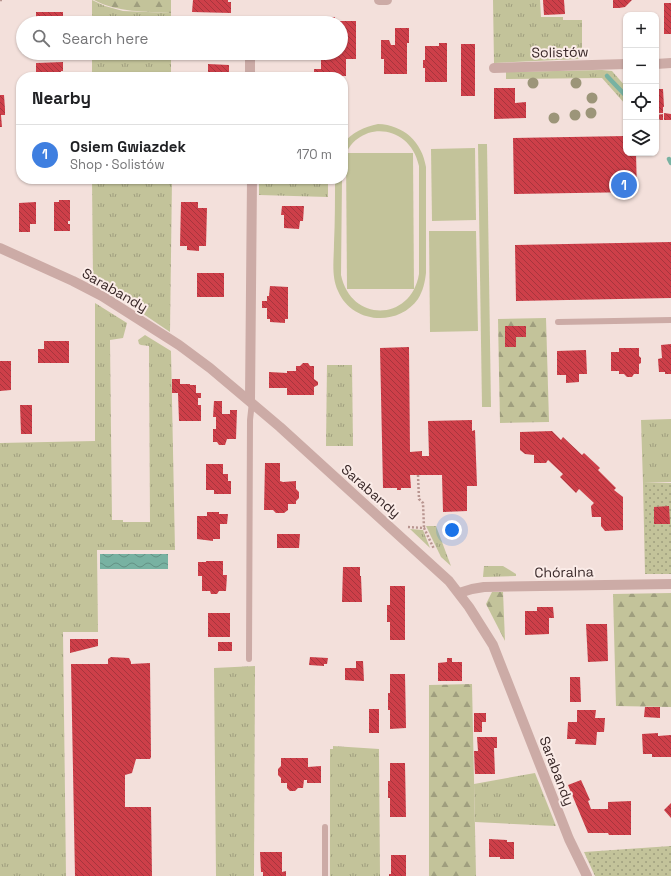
<!DOCTYPE html>
<html lang="en">
<head>
<meta charset="utf-8">
<style>
	body { margin:0; font-family:"Space Grotesk",sans-serif; background:#f2f2f2; color:#202124 }
	.controls { position:absolute; right:12px; top:12px; display:grid; overflow:hidden; border-radius:8px; box-shadow:0 1px 3px #0004 }
	.controls button { width:36px; height:36px; display:grid; place-items:center; padding:0; border:0; border-bottom:1px solid #e0e0e0; background:#fff; color:#202124; font:20px sans-serif }
	.you { position:absolute; left:452px; top:530px; width:14px; height:14px; margin:-10px; border:3px solid #fff; border-radius:50%; background:#1a73e8; box-shadow:0 0 0 6px #1a73e833 }
	.badge { display:grid; place-items:center; width:26px; height:26px; border-radius:50%; background:#1a5c4c; color:#fff; font-size:13px; font-weight:700 }
	.pin { position:absolute; translate:-50% -50%; border:2px solid #fff; box-shadow:0 1px 4px #0006 }
	.list { margin:0; padding:0; list-style:none }
	h2 { display:flex; justify-content:space-between; align-items:center; height:52px; margin:0; padding:0 16px; font-size:17px }
	h2 small { font-size:13px; font-weight:400; color:#757577 }
	.list li { display:grid; grid-template-columns:26px 1fr auto; gap:12px; align-items:center; box-sizing:border-box; height:60px; padding:0 16px; border-top:1px solid #e0e0e0 }
	.list b { display:block; font-size:15px; white-space:nowrap }
	.list p { margin:0; font-size:13px; white-space:nowrap; color:#757577 }
	.list em { font-size:13px; font-style:normal; color:#757577 }
	.icon { flex:none; width:22px; height:22px; fill:none; stroke:currentColor; stroke-width:2; stroke-linecap:round; stroke-linejoin:round }
	.map { position:relative; flex:none; width:671px; height:876px; overflow:hidden }
	.search { position:absolute; background:#fff; box-shadow:0 1px 3px #0004; left:16px; top:16px; width:332px; height:44px; display:flex; align-items:center; gap:10px; box-sizing:border-box; padding:0 14px; border-radius:22px; color:#757577; font-size:15px }
	.panel { position:absolute; background:#fff; box-shadow:0 1px 3px #0004; left:16px; top:72px; width:332px; height:112px; border-radius:16px }
	.map>svg:first-child { display:block }
	.grass { fill:url(#grass-tufts) }
	.forest { fill:url(#forest-firs) }
	.garden { fill:url(#garden-dots) }
	.pitch { fill:#c3c39a }
	.water { fill:url(#water-waves) }
	.lines { fill:none; stroke-linecap:round; stroke-linejoin:round }
	.stream { stroke:#78b2a2; stroke-width:4.5 }
	.building { fill:url(#building-back-hatch) }
	.path { stroke:#b89590; stroke-width:2.5; stroke-dasharray:2 2; stroke-linecap:butt }
	.service { stroke:#ccaba6; stroke-width:6 }
	.minor { stroke:#ccaba6; stroke-width:10 }
	.tree { fill:#9c9579 }
	.labels { text-anchor:middle; stroke-width:4; stroke-linejoin:round; paint-order:stroke }
	.street-label { font-size:14px; fill:#382727; stroke:#fbece8 }
</style>
</head>
<body>
<div class="map">
<svg width="671" height="876" viewBox="0 0 671 876">
	<defs>
		<pattern id="grass-tufts" width="24" height="20" patternUnits="userSpaceOnUse"><rect width="24" height="20" fill="#c3c39a"/><path d="M3 7l-1-3M5 7V3M7 7l1-3M15 17l-1-3M17 17v-4M19 17l1-3" fill="none" stroke="#9f9e7e"/></pattern>
		<pattern id="forest-firs" width="22" height="20" patternUnits="userSpaceOnUse"><rect width="22" height="20" fill="#c3c39a"/><path d="M5 1l3.5 6h-7zM16 11l3.5 6h-7z" fill="#9f9e7e"/></pattern>
		<pattern id="garden-dots" width="8" height="8" patternUnits="userSpaceOnUse"><rect width="8" height="8" fill="#c3c39a"/><path d="M2 2h.1M6 6h.1" fill="none" stroke="#9f9e7e" stroke-width="1.8" stroke-linecap="round"/></pattern>
		<pattern id="water-waves" width="16" height="10" patternUnits="userSpaceOnUse"><rect width="16" height="10" fill="#78b2a2"/><path d="M0 5q4-4 8 0t8 0" fill="none" stroke="#639184"/></pattern>
		<pattern id="building-back-hatch" width="6" height="6" patternUnits="userSpaceOnUse"><rect width="6" height="6" fill="#cd3f49"/><path d="M-1 5l2 2M0 0l6 6M5-1l2 2" fill="none" stroke="#a7353d"/></pattern>
	</defs>
	<rect width="100%" height="100%" fill="#f3e0db"/>
	<g class="grass">
		<polygon points="92,0 105,6 123,11 171,13 171,23 92,23"/>
		<polygon points="493,0 540,0 541,17 563,17 563,20 582,20 582,54 579,59 494,63"/>
		<rect x="92" y="53" width="79" height="24"/>
		<polygon points="602,70 612,71 626,87 626,105 602,78 506,79 506,72"/>
		<polygon points="92,179 172,179 170,332 93,280"/>
		<polygon points="259,179 328,179 328,197 259,195"/>
		<polygon points="95,303 127,323 123,338 110,340 112,520 123,520 123,522 150,522 149,346 141,345 139,344 138,340 145,335 171,351 175,550 97,550 98,632 63,632 66,876 0,876 0,443 95,441"/>
		<polygon points="327,365 352,365 353,446 326,446"/>
		<polygon points="671,419 671,482 643,483 641,420"/>
		<polygon points="426,526 436,526 451,566 441,557"/>
		<polygon points="410,529 423,530 430,548"/>
		<polygon points="484,566 503,566 516,574 516,576 483,577"/>
		<polygon points="255,666 254,876 216,876 214,668"/>
		<polygon points="333,746 379,749 380,876 330,876 330,749 333,749"/>
		<polygon points="535,773 556,826 475,822 474,784"/>
	</g>
	<g class="forest">
		<path d="M94,0H171V13C145,11 118,13 94,0Z"/>
		<polygon points="546,318 549,422 500,423 498,319"/>
		<polygon points="492,592 503,592 505,641 486,604"/>
		<polygon points="671,593 671,707 616,706 613,594"/>
		<polygon points="472,684 476,876 429,876 429,685"/>
	</g>
	<g class="garden">
		<polygon points="643,483 671,483 671,574 645,574"/>
		<polygon points="671,846 671,876 595,876 584,852"/>
	</g>
	<g class="pitch">
		<path d="M378,124C404,125 422,142 426,167V273C425,282 423,291 418,299C398,327 352,324 338,291C331,276 334,259 334,243C335,222 335,200 335,179H342L341,275C351,323 411,322 419,274V166C410,122 355,119 343,161V144C352,132 364,127 378,124Z"/>
		<polygon points="478,144 487,144 491,407 482,407"/>
		<polygon points="475,148 476,220 432,221 431,149"/>
		<polygon points="346,153 413,153 414,289 347,289"/>
		<polygon points="429,231 476,231 478,331 430,332"/>
	</g>
	<rect class="water" x="100" y="554" width="68" height="15"/>
	<g class="lines">
		<g class="stream">
			<polyline points="607,76 626,96"/>
			<polyline points="669,159 671,163"/>
		</g>
	</g>
	<g class="building">
		<polygon points="193,0 228,0 228,2 231,2 231,13 192,12"/>
		<polygon points="543,0 564,0 565,14 544,15"/>
		<polygon points="613,0 632,0 625,7 619,8 613,8"/>
		<rect x="664" y="3" width="7" height="31"/>
		<rect x="36" y="12" width="27" height="11"/>
		<polygon points="323,17 335,17 335,21 356,21 356,59 346,59 346,76 314,77 314,69 321,69 321,59 306,59 306,53 341,53 341,23 303,23 303,21 323,21"/>
		<polygon points="395,28 409,28 409,43 407,43 407,74 384,74 384,59 381,59 381,40 389,40 391,45 395,45"/>
		<polygon points="439,43 447,43 447,82 425,82 425,68 423,68 423,60 425,60 425,46 439,46"/>
		<rect x="461" y="44" width="14" height="52"/>
		<rect x="261" y="53" width="22" height="6"/>
		<polygon points="63,62 63,71 61,71 61,77 36,77 36,63"/>
		<polygon points="208,64 229,65 229,76 228,77 206,77 206,73 208,74"/>
		<polygon points="494,88 515,88 515,103 526,102 526,118 494,119"/>
		<polygon points="656,89 663,89 664,107 663,107 663,113 658,113"/>
		<polygon points="0,95 4,95 5,109 5,115 1,115 2,127 0,127"/>
		<polygon points="664,113 671,114 671,120 664,120"/>
		<polygon points="663,114 663,120 660,120 657,117 657,115"/>
		<polygon points="626,136 626,153 636,153 637,192 514,194 513,138"/>
		<polygon points="59,200 70,200 70,221 68,221 68,224 70,224 70,231 54,231 54,202 59,202"/>
		<polygon points="36,202 36,224 30,224 30,232 19,232 19,203"/>
		<polygon points="181,202 198,202 198,208 207,208 206,246 199,246 199,251 187,250 187,246 180,246"/>
		<polygon points="282,206 304,206 303,221 300,221 299,229 284,228 284,215 281,215"/>
		<polygon points="671,242 671,298 516,301 515,245"/>
		<rect x="197" y="273" width="27" height="24"/>
		<polygon points="270,286 288,287 288,319 285,319 285,323 270,322 270,319 267,319 267,308 262,308 262,301 267,301 267,296 269,296"/>
		<polygon points="505,326 526,326 526,337 516,337 516,347 505,347"/>
		<polygon points="44,341 69,341 69,363 38,363 38,349 44,349"/>
		<polygon points="671,344 671,374 665,374 665,372 659,372 658,359 662,358 661,345"/>
		<polygon points="409,347 410,452 422,451 422,456 429,456 428,421 472,420 472,431 475,430 477,486 467,486 467,511 443,512 442,475 410,475 411,488 401,488 401,490 397,490 397,488 383,488 380,348"/>
		<polygon points="619,348 639,348 639,356 641,358 641,363 639,364 639,374 634,374 632,377 627,377 624,374 619,374 619,371 611,371 611,352 619,352"/>
		<polygon points="586,350 587,374 579,374 579,382 566,383 566,375 557,375 557,351"/>
		<polygon points="0,361 11,361 11,390 0,391"/>
		<polygon points="303,363 308,363 310,366 314,366 314,379 318,382 318,385 314,387 314,395 287,395 287,388 269,388 269,372 287,373 287,371 296,371 296,366 300,366"/>
		<polygon points="172,379 180,379 180,384 190,384 190,385 196,385 196,393 201,393 201,398 198,398 198,405 201,405 201,421 179,421 178,393 172,393"/>
		<polygon points="214,401 222,401 222,414 230,414 230,410 237,410 236,439 227,439 225,445 219,445 217,442 213,442 213,429 216,429 216,417 213,417"/>
		<polygon points="20,405 32,405 32,434 21,434"/>
		<polygon points="552,431 561,440 563,437 582,455 584,453 600,468 598,470 616,488 614,490 623,497 623,530 605,531 601,526 601,517 592,517 591,506 594,503 579,489 576,493 560,477 563,474 548,460 546,463 534,463 534,455 525,454 520,450 520,432"/>
		<polygon points="265,463 280,463 280,481 283,482 296,481 296,489 299,492 299,498 296,501 296,504 288,504 288,510 284,513 276,513 273,510 264,510"/>
		<polygon points="206,464 223,464 223,474 228,474 228,481 231,481 231,494 214,494 214,490 206,490"/>
		<polygon points="669,506 670,524 654,524 654,507"/>
		<polygon points="207,512 219,512 219,514 228,514 227,524 220,524 220,539 213,539 213,541 197,539 197,516 207,516"/>
		<polygon points="277,534 300,534 299,548 277,548"/>
		<polygon points="206,561 223,561 223,575 227,575 226,591 219,591 217,594 211,594 210,591 202,591 202,576 198,576 198,562 206,562"/>
		<polygon points="343,567 360,567 360,576 361,576 362,602 342,602"/>
		<polygon points="390,586 405,586 405,640 390,640 390,622 387,622 387,605 390,605"/>
		<polygon points="537,607 553,607 554,618 549,618 549,634 525,635 525,611 537,611"/>
		<rect x="208" y="613" width="22" height="24"/>
		<polygon points="586,624 607,624 608,661 588,662"/>
		<polygon points="70,639 98,639 98,646 70,653"/>
		<rect x="218" y="642" width="14" height="9"/>
		<polygon points="111,657 129,658 131,662 131,664 150,663 151,757 150,759 136,759 132,773 125,775 125,807 151,807 152,876 75,876 71,664 108,664 108,659"/>
		<polygon points="310,657 328,658 327,664 324,664 324,666 309,665"/>
		<polygon points="447,658 452,658 452,662 462,662 462,681 438,681 438,663 447,662"/>
		<polygon points="356,661 363,661 364,681 345,680 345,668 356,668"/>
		<polygon points="390,674 405,674 406,728 390,729 390,710 388,710 388,693 390,693"/>
		<polygon points="570,677 580,677 581,702 570,702"/>
		<polygon points="645,707 660,707 660,718 644,717"/>
		<rect x="369" y="709" width="10" height="24"/>
		<polygon points="577,710 596,710 595,718 605,718 604,732 597,732 596,745 575,744 576,739 567,739 568,722 577,722"/>
		<polygon points="474,713 486,713 486,722 482,722 482,732 474,732"/>
		<polygon points="658,733 658,736 671,735 671,757 652,757 652,754 643,754 642,734"/>
		<polygon points="477,737 497,737 497,748 494,748 495,774 475,774 474,751 478,751"/>
		<polygon points="281,758 308,758 308,767 321,766 321,783 307,783 307,780 304,780 303,788 298,788 295,791 290,791 287,788 287,783 281,783 281,778 278,775 278,769 281,766"/>
		<polygon points="390,763 405,763 406,817 390,817 390,798 388,798 388,781 390,781"/>
		<polygon points="581,780 590,800 588,801 591,809 608,809 608,802 631,801 631,835 609,835 608,833 588,833 568,785"/>
		<polygon points="671,803 671,818 664,810"/>
		<polygon points="489,839 507,840 507,842 514,842 514,859 500,859 500,857 489,857"/>
		<polygon points="260,852 282,852 282,872 286,871 286,876 263,876 263,872 261,872"/>
		<polygon points="391,855 406,855 406,876 389,876 389,874 391,874"/>
	</g>
	<g class="lines">
		<g class="path">
			<polyline points="0,0 3,0"/>
			<polyline points="418,475 419,499 423,503 424,528"/>
			<polyline points="408,527 424,528 434,549"/>
		</g>
		<g class="service">
			<polyline points="558,322 671,320"/>
			<polyline points="249,659 250,420 252,402"/>
			<polyline points="325,827 325,876"/>
		</g>
		<g class="minor">
			<polyline points="379,0 387,0"/>
			<polyline points="250,23 250,22"/>
			<polyline points="656,64 671,63"/>
			<polyline points="494,68 626,64"/>
			<polyline points="250,77 250,53"/>
			<polyline points="0,248 73,281 102,296 179,345 210,368 280,427 449,581 469,607 493,645 569,839 587,876"/>
			<polyline points="250,400 252,179"/>
			<polyline points="459,593 472,589 484,587 671,584"/>
		</g>
	</g>
	<g class="tree">
		<circle cx="533" cy="83" r="5.5"/>
		<circle cx="576" cy="83" r="5.5"/>
		<circle cx="592" cy="98" r="5.5"/>
		<circle cx="591" cy="113" r="5.5"/>
		<circle cx="575" cy="115" r="5.5"/>
		<circle cx="554" cy="118" r="5.5"/>
	</g>
	<g class="labels">
		<g class="street-label">
			<text transform="translate(560 52) rotate(-1)" y="5">Solistów</text>
			<text transform="translate(115 290) rotate(30)" y="5">Sarabandy</text>
			<text transform="translate(371 491) rotate(41)" y="5">Sarabandy</text>
			<text transform="translate(564 572) rotate(-1)" y="5">Chóralna</text>
			<text transform="translate(557 771) rotate(69)" y="5">Sarabandy</text>
		</g>
	</g>
</svg>
<div class="controls">
<button>+</button>
<button>−</button>
<button><svg class="icon" aria-label="locate" viewBox="0 0 24 24"><circle cx="12" cy="12" r="6"/><path d="M12 2v4M12 18v4M2 12h4M18 12h4"/></svg></button>
<button><svg class="icon" aria-label="layers" viewBox="0 0 24 24"><path d="M12 4l9 5-9 5-9-5zM3 14l9 5 9-5"/></svg></button>
</div>
<div class="you"></div>
<div class="pin badge" style="left:624px;top:185px;background:#3f7fe0">1</div>
<div class="search"><svg class="icon" aria-label="search" viewBox="0 0 24 24"><circle cx="10" cy="10" r="6"/><path d="M15 15l6 6"/></svg>Search here</div>
<section class="panel">
<h2>Nearby<small></small></h2>
<ul class="list">
<li><span class="badge" style="background:#3f7fe0">1</span><div><b>Osiem Gwiazdek</b><p>Shop · Solistów</p></div><em>170 m</em></li>
</ul>
</section>
</div>
</body>
</html>
